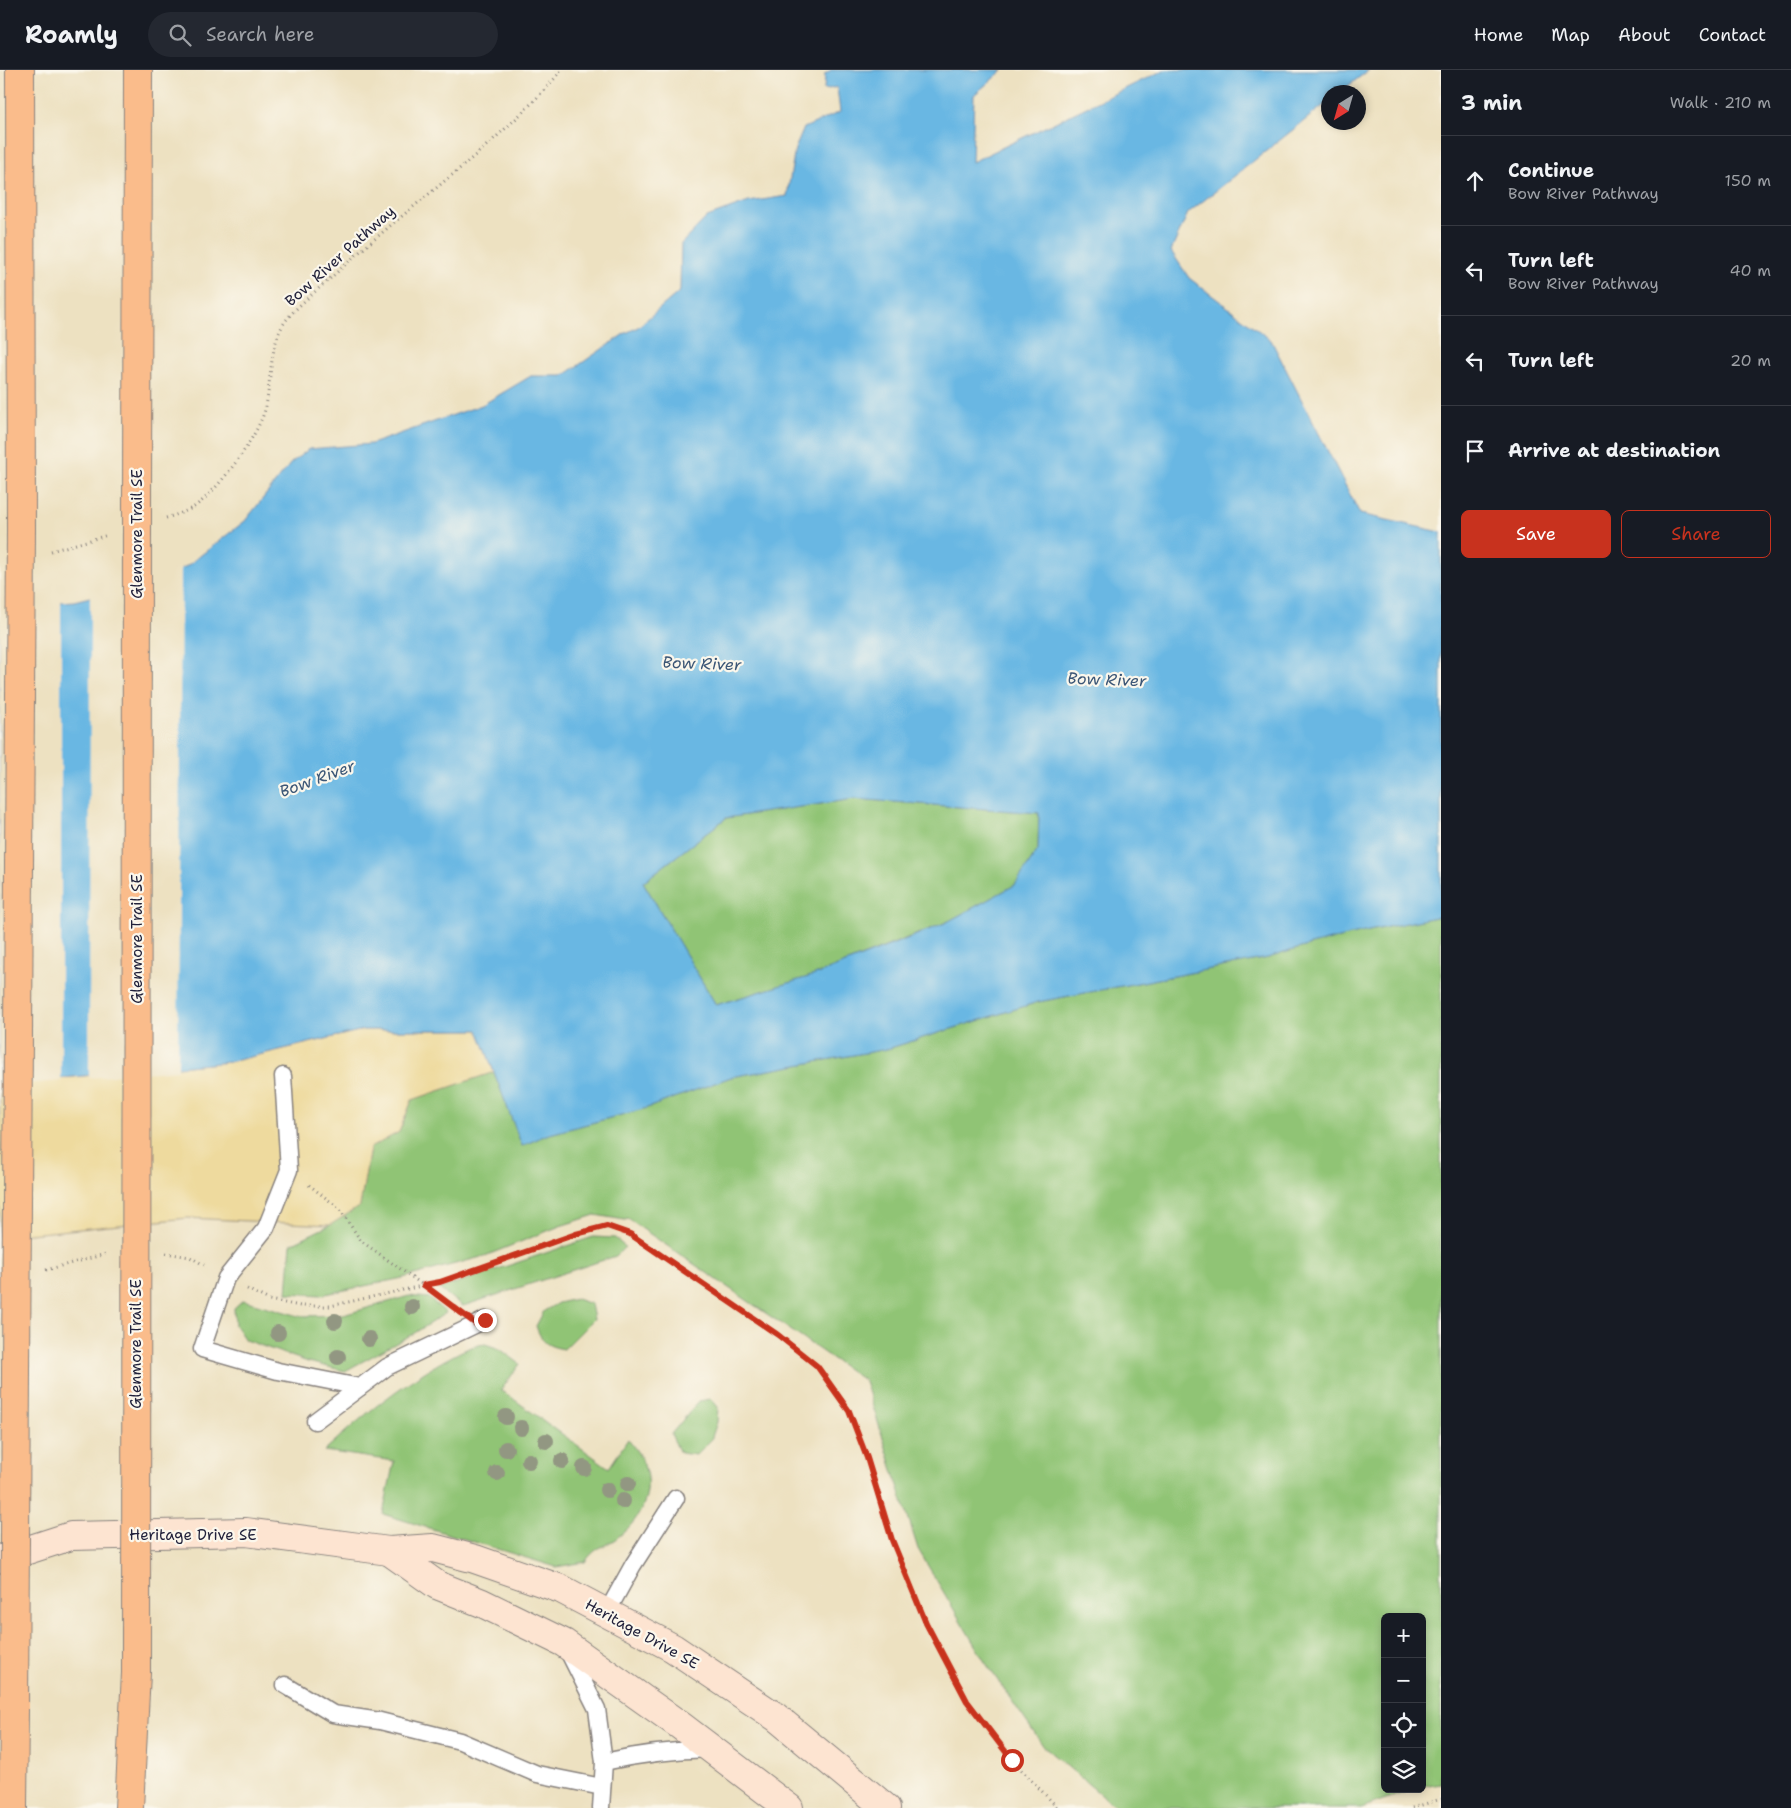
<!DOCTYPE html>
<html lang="en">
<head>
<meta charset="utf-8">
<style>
	body { margin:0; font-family:"Shantell Sans",sans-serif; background:#242831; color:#f1f3f6 }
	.controls { position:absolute; right:15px; bottom:15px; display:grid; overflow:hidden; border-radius:8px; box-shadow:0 2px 8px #0003 }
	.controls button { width:45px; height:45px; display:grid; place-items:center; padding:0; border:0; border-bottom:1px solid #363941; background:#171b24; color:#f1f3f6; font:25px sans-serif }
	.compass { position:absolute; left:1321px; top:15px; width:45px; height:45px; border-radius:50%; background:#171b24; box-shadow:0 2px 8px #0003; rotate:217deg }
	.stop { position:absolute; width:15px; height:15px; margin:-11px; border:4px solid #c8321e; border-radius:50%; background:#fff }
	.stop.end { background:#c8321e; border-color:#fff; box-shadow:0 1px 5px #0008 }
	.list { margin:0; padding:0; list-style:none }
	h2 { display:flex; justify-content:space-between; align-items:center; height:65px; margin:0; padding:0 20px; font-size:21px }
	h2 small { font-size:16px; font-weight:400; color:#9ea1a6 }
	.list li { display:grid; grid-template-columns:32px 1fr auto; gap:15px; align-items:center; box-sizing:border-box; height:90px; padding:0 20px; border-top:1px solid #363941 }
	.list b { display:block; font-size:19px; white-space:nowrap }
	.list p { margin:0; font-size:16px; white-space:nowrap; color:#9ea1a6 }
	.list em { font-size:16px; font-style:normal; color:#9ea1a6 }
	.actions { display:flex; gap:10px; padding:15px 20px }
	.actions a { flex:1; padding:11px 0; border:1px solid #c8321e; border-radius:8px; text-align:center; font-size:18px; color:#c8321e }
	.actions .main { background:#c8321e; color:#fff }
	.icon { flex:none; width:28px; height:28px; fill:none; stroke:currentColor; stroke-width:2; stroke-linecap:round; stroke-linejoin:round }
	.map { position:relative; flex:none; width:1441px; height:1738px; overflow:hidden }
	header { display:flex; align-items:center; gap:30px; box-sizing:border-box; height:70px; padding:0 25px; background:#171b24; border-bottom:1px solid #363941 }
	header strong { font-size:24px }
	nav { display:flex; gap:28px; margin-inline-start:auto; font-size:18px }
	.search { width:350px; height:45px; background:#242831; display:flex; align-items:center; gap:12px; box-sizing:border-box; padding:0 18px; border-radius:28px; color:#9ea1a6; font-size:19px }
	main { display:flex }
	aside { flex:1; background:#171b24 }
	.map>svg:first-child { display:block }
	.green { fill:#90c475; stroke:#597358 }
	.sand { fill:#eeda9e; stroke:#887e6c }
	.water { fill:#69b7e3; stroke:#466c8f; fill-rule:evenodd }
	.pier { fill:#ede1c1 }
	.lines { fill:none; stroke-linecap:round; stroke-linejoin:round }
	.service-casing { stroke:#88827e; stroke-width:19 }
	.secondary-casing { stroke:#88827e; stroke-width:30 }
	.motorway-casing { stroke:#88827e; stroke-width:30 }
	.path { stroke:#88827e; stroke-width:3; stroke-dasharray:1 4; stroke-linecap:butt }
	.service { stroke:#fff; stroke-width:16 }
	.secondary { stroke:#fde4d1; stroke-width:28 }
	.motorway { stroke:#fabc8b; stroke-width:28 }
	.motorway-bridge-casing { stroke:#88827e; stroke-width:30; stroke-linecap:butt }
	.motorway-bridge { stroke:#fabc8b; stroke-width:28 }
	.tree { fill:#929782 }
	.route { stroke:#c8321e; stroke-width:6 }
	.labels { text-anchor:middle; stroke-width:4.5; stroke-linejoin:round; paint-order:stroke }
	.street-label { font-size:15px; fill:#22223b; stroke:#fbf7ec }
	.water-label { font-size:16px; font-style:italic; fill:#3b5676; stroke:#fbf7ec }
</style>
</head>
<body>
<header>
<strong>Roamly</strong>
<div class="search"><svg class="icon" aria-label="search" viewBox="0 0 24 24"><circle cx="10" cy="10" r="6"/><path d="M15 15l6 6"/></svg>Search here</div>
<nav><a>Home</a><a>Map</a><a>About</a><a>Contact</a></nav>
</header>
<main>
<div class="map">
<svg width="1441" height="1738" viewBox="0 0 1441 1738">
	<rect width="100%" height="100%" fill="#fbf7ec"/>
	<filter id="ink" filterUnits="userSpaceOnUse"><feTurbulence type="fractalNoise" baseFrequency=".02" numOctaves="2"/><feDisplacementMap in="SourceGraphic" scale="10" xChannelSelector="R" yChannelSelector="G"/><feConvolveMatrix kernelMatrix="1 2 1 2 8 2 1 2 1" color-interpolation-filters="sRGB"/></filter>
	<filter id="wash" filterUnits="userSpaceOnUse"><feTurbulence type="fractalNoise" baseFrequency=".0096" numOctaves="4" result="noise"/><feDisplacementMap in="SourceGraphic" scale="20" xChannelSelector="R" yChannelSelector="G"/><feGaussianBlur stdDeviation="1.12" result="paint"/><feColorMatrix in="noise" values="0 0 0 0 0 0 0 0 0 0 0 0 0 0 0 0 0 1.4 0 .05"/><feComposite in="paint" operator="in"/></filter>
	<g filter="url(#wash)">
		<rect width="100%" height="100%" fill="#ede1c1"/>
		<g class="green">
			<polygon points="854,729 1039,743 1038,780 1015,815 947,852 815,905 716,935 643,812 726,748"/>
			<path d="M1441,846V1713L1422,1716V1547H1385V1719H1414L1361,1738H1117L1044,1677L985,1592L918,1479L865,1311L628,1149L625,1150L595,1145L560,1156L485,1186L403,1208L321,1225L287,1223L291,1174L330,1155L360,1136L370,1078L399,1062L412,1030L494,1002L522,1076L546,1065L647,1038L731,1007L887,979L1038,932L1268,888C1325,869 1382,858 1441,846Z"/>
			<polygon points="593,1167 615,1168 625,1177 616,1186 463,1236 439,1219"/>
			<polygon points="409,1226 429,1228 446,1243 413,1264 345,1301 308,1292 245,1270 235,1255 234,1238 243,1230 299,1246 343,1245"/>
			<path d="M576,1229L591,1234L594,1249L564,1279C547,1276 542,1273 536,1256L544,1241L558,1233Z"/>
			<path d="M485,1274L500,1279L520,1294L501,1320L609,1398L628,1369C632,1375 638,1382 641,1388C656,1418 643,1448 618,1467C604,1478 597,1475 585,1492L556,1497L383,1444L394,1391L324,1381C362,1346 399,1316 443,1291C458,1283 469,1276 485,1274Z"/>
			<polygon points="711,1329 718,1337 717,1352 711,1370 696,1385 680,1383 671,1364 699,1331"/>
		</g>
		<polygon class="sand" points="363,960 479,960 494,1002 412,1030 399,1062 370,1078 360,1136 330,1155 188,1148 0,1167 0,1014 229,992"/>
		<path class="water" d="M831,0H1003L974,25L972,92L1164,0H1369L1340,22H1328V32L1188,143L1171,181L1189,208L1271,270L1360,444L1441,462V846C1382,858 1325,869 1268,888L1038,932L887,979L731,1007L647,1038L546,1065L522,1076L478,960H363L229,992L0,1014V549L48,533L74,531L154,511L187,496L245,451L291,393L309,379L371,374L482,335L531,306H563L624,264L638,257L680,221L681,174L707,147L749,132L787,126L795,79L804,58L840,42L837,17L824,20L825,4ZM854,729L1039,743L1038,780L1015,815L947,852L914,866L815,905L716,935L643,812L726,748Z"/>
		<g class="pier">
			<polygon points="181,496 178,1000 89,1008 90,524 153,509"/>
			<polygon points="61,529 61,1011 0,1016 0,547 48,531"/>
		</g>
	</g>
	<g filter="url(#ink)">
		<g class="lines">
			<g class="service-casing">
				<g id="service">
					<polyline points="283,1006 289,1100 266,1158 226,1208 202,1279 278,1301 360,1317"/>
					<polyline points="315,1351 387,1297 485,1250"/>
					<polyline points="607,1542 633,1495 676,1428"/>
					<polyline points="567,1579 597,1639 604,1692 601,1738"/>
					<polyline points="285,1615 333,1644 380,1651 460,1671 537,1704 602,1717"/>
					<path d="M604,1692C640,1684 674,1680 711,1679"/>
				</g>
			</g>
			<g class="secondary-casing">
				<g id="secondary">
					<polyline points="389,1481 437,1515 482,1533 564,1573 681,1656 789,1738"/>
					<polyline points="0,1489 71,1466 246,1462 389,1481 433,1478 475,1489 561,1519 673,1578 776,1647 886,1738"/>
				</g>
			</g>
			<g class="motorway-casing">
				<g id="motorway">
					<polyline points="20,0 21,459"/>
					<polyline points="137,432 138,0"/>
					<polyline points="13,1738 14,1639"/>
					<polyline points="129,1738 136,1603"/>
				</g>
			</g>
			<g class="path">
				<path d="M166,448C176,445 185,442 194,437C218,421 260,364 266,336C271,310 270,270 287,249C300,233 319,219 334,205C409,135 496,78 562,0"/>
				<polyline points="51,481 108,465"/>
				<polyline points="309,1115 339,1138 361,1171 454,1237"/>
				<polyline points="166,1183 190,1187 204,1195"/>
				<polyline points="46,1200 106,1184"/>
				<polyline points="247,1219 269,1230 300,1236 330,1236 440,1212 576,1164 607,1156 630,1164 778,1265 817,1296 849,1341 867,1388 892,1469 926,1553 967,1631 1012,1690 1058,1738"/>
				<polyline points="1412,1738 1441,1729"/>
			</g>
			<use href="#service" class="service"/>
			<use href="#secondary" class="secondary"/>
			<use href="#motorway" class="motorway"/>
			<g class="motorway-bridge-casing">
				<g id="motorway-bridge">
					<polyline points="136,1603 137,432"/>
					<polyline points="14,1639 21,459"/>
				</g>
			</g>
			<use href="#motorway-bridge" class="motorway-bridge"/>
		</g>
		<g class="tree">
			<circle cx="412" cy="1237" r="8"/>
			<circle cx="335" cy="1251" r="8"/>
			<circle cx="278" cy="1263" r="8"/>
			<circle cx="369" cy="1269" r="8"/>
			<circle cx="338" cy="1287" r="8"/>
			<circle cx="506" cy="1347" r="8"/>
			<circle cx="521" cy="1358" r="8"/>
			<circle cx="546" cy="1371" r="8"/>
			<circle cx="506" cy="1379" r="8"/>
			<circle cx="529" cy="1391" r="8"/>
			<circle cx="562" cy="1391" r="8"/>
			<circle cx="584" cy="1398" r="8"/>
			<circle cx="497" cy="1403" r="8"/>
			<circle cx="628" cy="1414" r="8"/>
			<circle cx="607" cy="1420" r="8"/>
			<circle cx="623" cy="1431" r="8"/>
		</g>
	</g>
	<g class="lines" filter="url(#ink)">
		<polyline class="route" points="485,1250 476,1254 424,1215 440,1212 576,1164 607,1156 630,1164 778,1265 817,1296 849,1341 867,1388 892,1470 926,1553 967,1631 1012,1690"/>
	</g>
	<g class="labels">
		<g class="street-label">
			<text transform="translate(340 186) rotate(-42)" y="5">Bow River Pathway</text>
			<text transform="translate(137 464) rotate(-90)" y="5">Glenmore Trail SE</text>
			<text transform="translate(137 869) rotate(-90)" y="5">Glenmore Trail SE</text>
			<text transform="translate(136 1274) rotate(-90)" y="5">Glenmore Trail SE</text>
			<text x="193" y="1470">Heritage Drive SE</text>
			<text transform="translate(642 1564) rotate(29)" y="5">Heritage Drive SE</text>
		</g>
		<g class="water-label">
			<text transform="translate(702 593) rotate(2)" y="6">Bow River</text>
			<text transform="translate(1107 609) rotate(2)" y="6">Bow River</text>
			<text transform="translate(317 708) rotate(-20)" y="6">Bow River</text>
		</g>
	</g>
</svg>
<div class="controls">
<button>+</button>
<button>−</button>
<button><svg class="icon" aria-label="locate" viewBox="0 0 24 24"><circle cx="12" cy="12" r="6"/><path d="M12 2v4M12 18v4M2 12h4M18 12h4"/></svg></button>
<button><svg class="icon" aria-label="layers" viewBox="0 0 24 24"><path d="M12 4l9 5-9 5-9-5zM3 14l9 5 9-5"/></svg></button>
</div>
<svg class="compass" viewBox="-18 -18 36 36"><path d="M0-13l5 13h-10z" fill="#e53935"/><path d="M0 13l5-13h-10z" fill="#9ea1a6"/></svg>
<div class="stop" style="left:1012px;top:1690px"></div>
<div class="stop end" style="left:485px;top:1250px"></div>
</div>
<aside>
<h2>3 min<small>Walk · 210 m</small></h2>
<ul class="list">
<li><svg class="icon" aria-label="ahead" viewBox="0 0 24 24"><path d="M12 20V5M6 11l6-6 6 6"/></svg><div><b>Continue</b><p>Bow River Pathway</p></div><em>150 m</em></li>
<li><svg class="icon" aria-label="left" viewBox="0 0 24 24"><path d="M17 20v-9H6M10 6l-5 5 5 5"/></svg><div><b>Turn left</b><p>Bow River Pathway</p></div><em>40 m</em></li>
<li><svg class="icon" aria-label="left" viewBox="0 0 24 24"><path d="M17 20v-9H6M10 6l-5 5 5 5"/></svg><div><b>Turn left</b></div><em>20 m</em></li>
<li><svg class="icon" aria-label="arrive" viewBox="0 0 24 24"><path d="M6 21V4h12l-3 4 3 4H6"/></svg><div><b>Arrive at destination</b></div></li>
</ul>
<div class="actions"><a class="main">Save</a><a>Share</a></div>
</aside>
</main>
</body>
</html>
